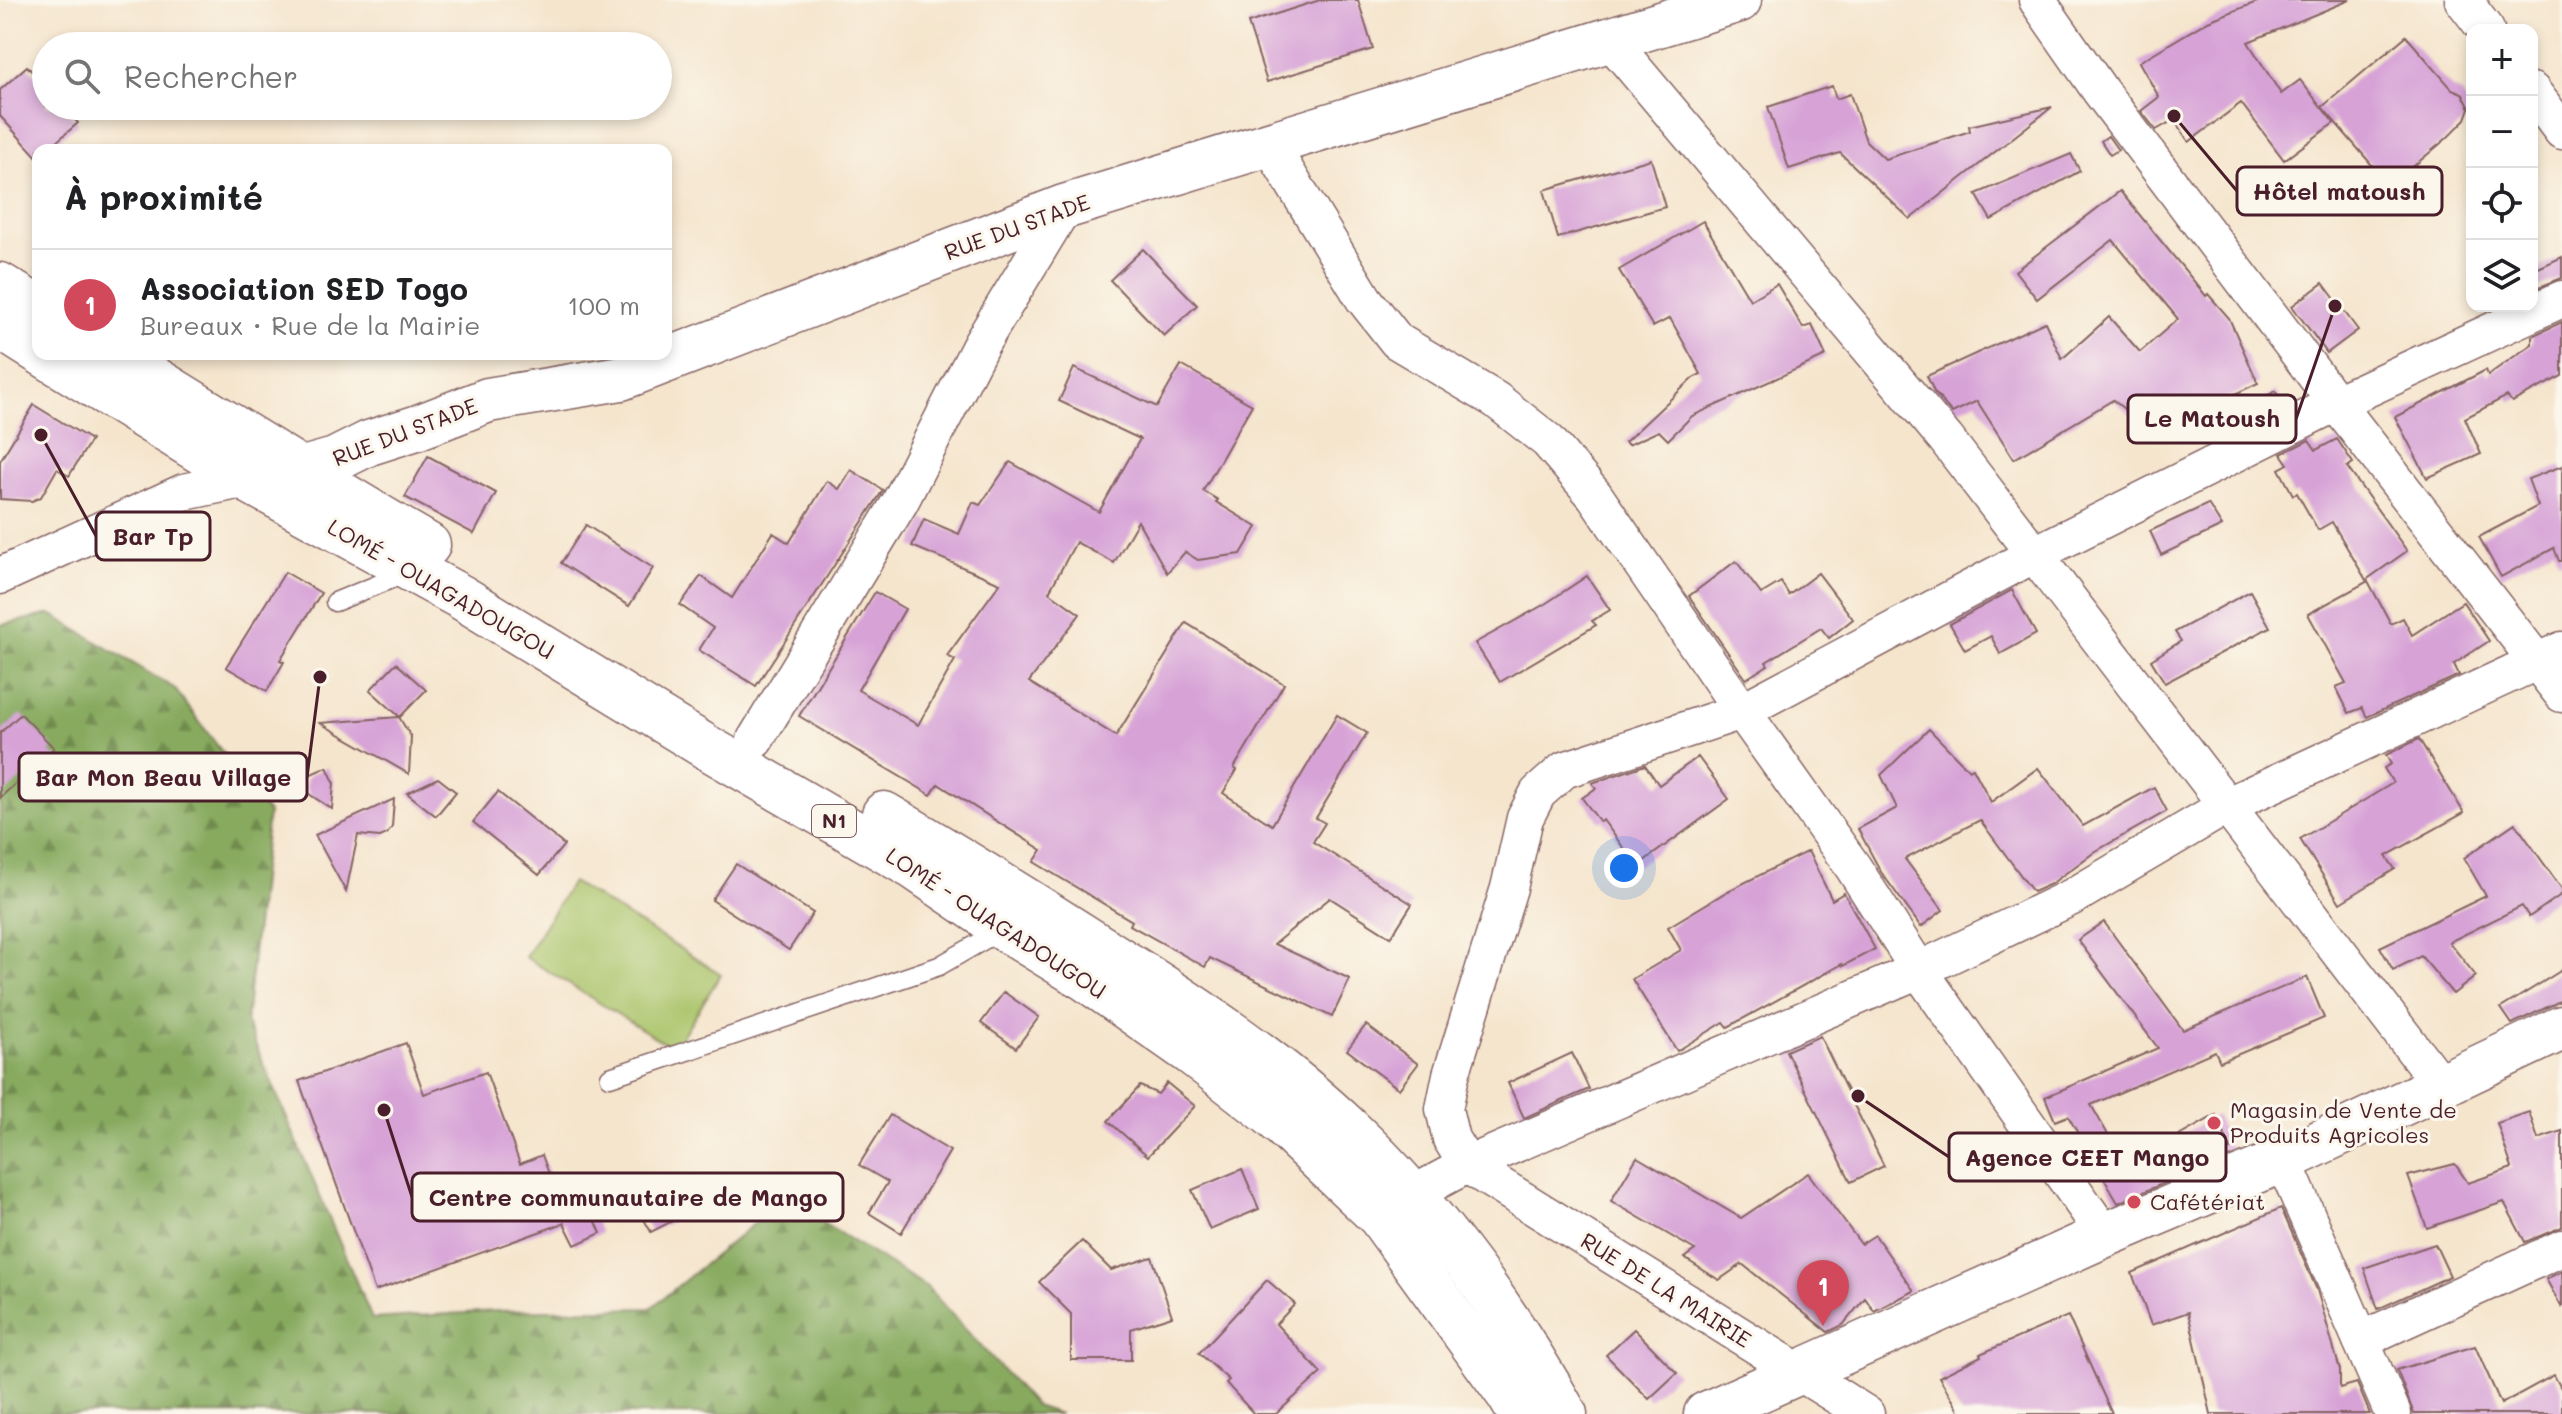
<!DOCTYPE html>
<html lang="fr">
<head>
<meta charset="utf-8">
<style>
	body { margin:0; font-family:Mali,sans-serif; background:#f2f2f2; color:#202124 }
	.controls { position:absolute; right:24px; top:24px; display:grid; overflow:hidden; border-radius:16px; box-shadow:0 4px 12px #0003 }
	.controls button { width:72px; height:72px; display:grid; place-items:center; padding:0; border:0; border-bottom:2px solid #e0e0e0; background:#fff; color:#202124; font:40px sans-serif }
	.you { position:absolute; left:1624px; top:868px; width:28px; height:28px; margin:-20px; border:6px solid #fff; border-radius:50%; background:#1a73e8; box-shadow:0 0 0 12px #1a73e833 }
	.badge { display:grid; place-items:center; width:52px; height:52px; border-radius:50%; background:#d1495b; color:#fff; font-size:26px; font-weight:700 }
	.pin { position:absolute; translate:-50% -66px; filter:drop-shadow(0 2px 4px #0008) }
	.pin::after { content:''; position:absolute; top:42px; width:28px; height:24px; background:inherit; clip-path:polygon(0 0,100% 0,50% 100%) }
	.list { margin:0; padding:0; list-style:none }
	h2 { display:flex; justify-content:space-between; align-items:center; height:104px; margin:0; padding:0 32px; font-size:34px }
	h2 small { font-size:26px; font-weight:400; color:#757577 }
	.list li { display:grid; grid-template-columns:52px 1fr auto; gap:24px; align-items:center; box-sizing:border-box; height:112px; padding:0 32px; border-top:2px solid #e0e0e0 }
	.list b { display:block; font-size:30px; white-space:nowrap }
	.list p { margin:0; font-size:26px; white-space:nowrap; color:#757577 }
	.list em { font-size:26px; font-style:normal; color:#757577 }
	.icon { flex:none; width:44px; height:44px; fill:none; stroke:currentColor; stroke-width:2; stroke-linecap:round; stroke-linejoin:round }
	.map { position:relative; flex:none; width:2562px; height:1414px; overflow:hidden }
	.search { position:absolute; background:#fff; box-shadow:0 4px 12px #0003; left:32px; top:32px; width:640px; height:88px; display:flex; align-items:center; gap:20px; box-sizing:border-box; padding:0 28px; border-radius:44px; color:#757577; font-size:30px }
	.panel { position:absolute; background:#fff; box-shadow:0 4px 12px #0003; left:32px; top:144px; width:640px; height:216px; border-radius:16px }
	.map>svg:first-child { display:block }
	.forest { fill:url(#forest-firs); stroke:#686444; stroke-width:2 }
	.garden { fill:#aac46a; stroke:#7a724a; stroke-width:2 }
	.building { fill:#d7a3d7 }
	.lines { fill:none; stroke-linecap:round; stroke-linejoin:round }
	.service-casing { stroke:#866464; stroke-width:21 }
	.minor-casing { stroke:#866464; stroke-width:39 }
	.secondary-casing { stroke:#866464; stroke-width:47 }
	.trunk-casing { stroke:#866464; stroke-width:47 }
	.service { stroke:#fff; stroke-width:18 }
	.minor { stroke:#fff; stroke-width:36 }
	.secondary { stroke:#fff; stroke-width:44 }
	.trunk { stroke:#fff; stroke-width:44 }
	.poi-dot { fill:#d1495b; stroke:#fbf7ec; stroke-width:3 }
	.labels { text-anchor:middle; stroke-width:6; stroke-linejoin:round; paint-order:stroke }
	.shield { fill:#fbf7ec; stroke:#7f6065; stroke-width:2 }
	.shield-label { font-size:20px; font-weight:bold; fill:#4a1f2b }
	.street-label { font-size:22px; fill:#4a1f2b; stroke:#fbf7ec }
	.poi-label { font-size:22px; fill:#4a1f2b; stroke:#fbf7ec; text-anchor:start }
	.leader { fill:none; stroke:#4a1f2b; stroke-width:3 }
	.callout-dot { fill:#4a1f2b; stroke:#fbf7ec; stroke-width:3 }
	.callout { fill:#fbf7ec; stroke:#4a1f2b; stroke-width:3 }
	.callout-label { font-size:24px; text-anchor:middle; font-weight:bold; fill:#4a1f2b }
</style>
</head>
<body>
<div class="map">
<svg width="2562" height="1414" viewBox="0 0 2562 1414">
	<defs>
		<pattern id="forest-firs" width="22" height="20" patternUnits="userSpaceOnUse" patternTransform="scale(2)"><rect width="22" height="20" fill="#87aa5e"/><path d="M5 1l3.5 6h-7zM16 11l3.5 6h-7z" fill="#708a4e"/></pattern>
	</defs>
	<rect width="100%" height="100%" fill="#fbf7ec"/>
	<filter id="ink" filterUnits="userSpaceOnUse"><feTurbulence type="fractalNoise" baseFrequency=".0125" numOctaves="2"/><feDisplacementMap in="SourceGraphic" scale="16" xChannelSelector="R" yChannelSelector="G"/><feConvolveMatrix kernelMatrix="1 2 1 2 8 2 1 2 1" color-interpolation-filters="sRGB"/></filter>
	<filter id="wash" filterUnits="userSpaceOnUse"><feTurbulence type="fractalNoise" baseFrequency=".006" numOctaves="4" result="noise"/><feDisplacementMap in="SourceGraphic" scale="32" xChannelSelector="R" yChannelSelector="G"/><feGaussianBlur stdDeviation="1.8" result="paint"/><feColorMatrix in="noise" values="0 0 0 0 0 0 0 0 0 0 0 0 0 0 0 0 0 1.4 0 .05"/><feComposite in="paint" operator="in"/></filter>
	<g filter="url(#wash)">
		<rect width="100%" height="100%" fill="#f5e5cd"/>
		<polygon class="forest" points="51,614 174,688 268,813 246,1022 372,1319 495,1311 651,1308 784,1199 927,1287 1035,1406 1060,1414 0,1414 0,625"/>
		<polygon class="garden" points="572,882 721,974 674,1049 525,957"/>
		<g id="blocks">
			<g class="building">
				<polygon points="1320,0 1358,0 1373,49 1267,82 1248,23"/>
				<polygon points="2262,0 2350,0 2248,42 2281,94 2300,80 2334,123 2284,160 2241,103 2189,142 2174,120 2156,130 2141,111 2159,97 2139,62 2208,21"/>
				<polygon points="2406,36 2452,89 2462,93 2470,108 2466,119 2447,138 2390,186 2322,107"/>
				<polygon points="27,66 46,87 46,106 63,106 78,123 47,150 38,150 38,158 0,116 0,90"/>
				<polygon points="1832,86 1836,99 1850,94 1866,141 1885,159 1970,131 1969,126 2052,107 1910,219 1840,153 1789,169 1768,107"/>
				<polygon points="2108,136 2118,150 2110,155 2101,141"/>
				<polygon points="2071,154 2080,171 1991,220 1976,194"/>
				<polygon points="1651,159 1665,207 1558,238 1544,190"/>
				<polygon points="2120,191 2206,296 2208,294 2229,318 2258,383 2181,420 2171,403 2150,430 2113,400 2014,459 1977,401 1952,413 1934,392 1927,376 2045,322 2062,359 2109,317 2140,352 2178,319 2113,240 2037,299 2015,271"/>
				<polygon points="1703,221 1750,300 1777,284 1803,328 1812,325 1826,356 1692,416 1668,440 1659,431 1628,445 1625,442 1693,378 1701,374 1670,318 1653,327 1619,270"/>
				<polygon points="1143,249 1197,305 1164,336 1110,280"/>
				<polygon points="2562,257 2562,278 2532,290 2532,271"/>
				<polygon points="2323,283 2358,330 2327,353 2292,306"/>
				<polygon points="2562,322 2562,376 2512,402 2507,396 2465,418 2481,454 2427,478 2395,417 2486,370 2488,375 2532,344 2532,336"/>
				<polygon points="1181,365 1252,405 1203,491 1218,500 1216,502 1257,527 1241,554 1198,560 1185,552 1167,573 1138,521 1114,563 1076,542 1049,592 1080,614 1029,682 1116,736 1186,623 1284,684 1234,768 1237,770 1223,793 1272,825 1337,715 1367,733 1316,818 1325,823 1313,842 1412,904 1391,937 1330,898 1274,944 1350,979 1332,1017 1210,958 1205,967 1130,925 1132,921 1034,862 1042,850 938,784 931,795 799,716 875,592 905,609 858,690 918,725 955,660 947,656 1000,583 912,546 924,519 959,534 973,502 980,505 1010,462 1099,512 1140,439 1059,401 1074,368 1157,407"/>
				<polygon points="2275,391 2285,405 2257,419 2250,408"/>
				<polygon points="34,405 91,440 69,476 57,469 41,497 32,501 0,499 0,461"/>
				<polygon points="2337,439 2353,463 2347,467 2407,551 2366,580 2332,522 2318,530 2297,493 2293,495 2279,469 2288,464 2281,454 2309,440 2316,450"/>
				<polygon points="428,456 496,493 474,534 405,497"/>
				<polygon points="2562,466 2562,561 2559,561 2554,548 2501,577 2479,537 2538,506 2528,479"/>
				<polygon points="851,470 883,490 756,686 699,650 713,628 680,605 701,576 732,598 773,533 789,543 827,481 839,489"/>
				<polygon points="2208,504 2222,526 2161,555 2150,531"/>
				<polygon points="586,525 653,568 629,606 561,563"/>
				<polygon points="1736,561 1761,594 1781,582 1789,595 1818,573 1853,619 1829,638 1821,628 1766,662 1768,665 1746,679 1689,596"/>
				<polygon points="285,572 321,593 280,660 284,662 267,691 226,667"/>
				<polygon points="1587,576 1610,610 1592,621 1596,625 1500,682 1475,643 1545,604"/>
				<polygon points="2368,581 2391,624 2403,618 2412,635 2463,602 2489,641 2454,664 2459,675 2367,717 2362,708 2349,713 2336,687 2346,683 2308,614"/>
				<polygon points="2012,590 2036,634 2000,654 1991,636 1965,650 1950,624"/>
				<polygon points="2250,591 2270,627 2165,683 2151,660 2181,641 2175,632"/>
				<polygon points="396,663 426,690 400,717 370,690"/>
				<polygon points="21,714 54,748 50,752 89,781 77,799 31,769 0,798 0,733"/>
				<polygon points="399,717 411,737 409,774 320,723"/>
				<polygon points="1929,729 1969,770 1973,768 1991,802 2038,768 2083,826 2154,787 2167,811 2096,851 2051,884 2033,892 1980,820 1905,859 1943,910 1921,927 1881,872 1858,829 1897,808 1881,775"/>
				<polygon points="2419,739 2464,813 2386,856 2395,869 2340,903 2300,839 2393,783 2384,768 2391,764 2386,755"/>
				<polygon points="1698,757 1729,799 1637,866 1603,820 1600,822 1582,798 1596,788 1592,783 1645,765 1659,785"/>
				<polygon points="327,767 334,782 332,809 309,794 306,787 306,780 311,774"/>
				<polygon points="438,778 456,792 436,816 407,793"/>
				<polygon points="498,792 564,845 539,875 473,822"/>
				<polygon points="394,799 392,827 387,834 380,837 358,835 346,892 315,835"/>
				<polygon points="2515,823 2562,889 2562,894 2529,917 2522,906 2449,942 2476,976 2453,994 2421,956 2393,970 2380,947 2486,896 2464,858"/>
				<polygon points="1808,851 1832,900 1844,893 1875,949 1843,966 1842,964 1728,1027 1724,1022 1677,1051 1632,979 1681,950 1668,927 1728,891"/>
				<polygon points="736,864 813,913 789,950 712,900"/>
				<polygon points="2104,922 2183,1030 2307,977 2324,1018 2220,1062 2215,1051 2091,1105 2126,1166 2216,1115 2231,1149 2192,1171 2118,1203 2068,1116 2055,1121 2045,1097 2158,1048 2078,940"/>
				<polygon points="2562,970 2562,1000 2512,1024 2501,1008"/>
				<polygon points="1004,992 1039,1017 1016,1048 981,1023"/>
				<polygon points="1366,1025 1418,1064 1399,1089 1347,1050"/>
				<polygon points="1820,1036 1884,1166 1851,1182 1786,1051"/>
				<polygon points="406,1043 424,1094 486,1072 520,1164 542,1155 553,1185 576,1190 584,1195 601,1233 575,1245 564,1223 375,1291 299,1081"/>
				<polygon points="1572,1053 1589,1089 1524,1118 1508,1083"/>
				<polygon points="1167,1083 1195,1106 1148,1156 1108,1121 1140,1086 1158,1094"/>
				<polygon points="2529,1112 2538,1139 2562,1131 2562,1227 2525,1242 2504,1202 2427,1228 2408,1176 2455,1164 2468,1183 2512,1168 2497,1123"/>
				<polygon points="890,1115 950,1151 901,1233 869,1213 888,1182 859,1165"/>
				<polygon points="1637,1157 1741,1218 1808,1173 1861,1244 1875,1235 1914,1291 1874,1311 1865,1298 1843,1325 1828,1332 1742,1264 1719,1280 1684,1258 1695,1250 1611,1201"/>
				<polygon points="1242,1169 1259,1209 1210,1230 1192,1190"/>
				<polygon points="695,1176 709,1202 651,1232 637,1207"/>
				<polygon points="2281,1208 2317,1290 2340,1370 2340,1388 2357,1383 2370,1414 2211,1414 2188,1312 2151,1325 2132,1273"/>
				<polygon points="1082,1241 1111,1270 1152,1257 1172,1316 1131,1329 1131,1360 1071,1360 1071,1314 1039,1282"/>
				<polygon points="2435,1244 2450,1276 2378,1309 2364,1268"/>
				<polygon points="2562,1271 2562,1308 2546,1279"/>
				<polygon points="1267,1280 1295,1304 1276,1324 1321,1373 1276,1414 1254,1414 1226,1383 1229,1380 1199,1353"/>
				<polygon points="2068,1316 2112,1414 1961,1414 1939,1377 1981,1356 1980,1354"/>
				<polygon points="1634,1329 1677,1373 1649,1399 1606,1355"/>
				<polygon points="2475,1346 2501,1404 2554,1375 2562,1390 2562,1414 2414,1414 2397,1370"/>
			</g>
		</g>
	</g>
	<g filter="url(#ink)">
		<use href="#blocks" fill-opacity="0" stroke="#866464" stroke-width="2"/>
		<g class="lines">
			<g class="service-casing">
				<g id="service">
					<polyline points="335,602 406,573"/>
					<polyline points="610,1077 939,966 1003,929"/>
				</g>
			</g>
			<g class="minor-casing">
				<g id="minor">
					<polyline points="2037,0 2101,92 2336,403 2562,694"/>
					<polyline points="2463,0 2486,30"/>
					<polyline points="1610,40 1946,439 2440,1084"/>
					<polyline points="2532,91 2562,131"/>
					<polyline points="1270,145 1364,299 1397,341 1496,400 1548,441 1595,496 1742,711 1853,867 1919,970 2105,1235"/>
					<polyline points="0,576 184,492 262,476"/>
					<polyline points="755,740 900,502 981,344 1064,207"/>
					<polyline points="2283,1160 2393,1414"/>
					<polyline points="1392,1209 1413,1194 1467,1165 1919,970 2074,896 2228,805 2562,650"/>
					<polyline points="2361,1340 2562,1248"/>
					<polyline points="1866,1414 1467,1165 1451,1139 1444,1109 1451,1075 1509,888 1525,818 1538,793 1564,770 1742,711 2033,555 2336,403 2562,299"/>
				</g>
			</g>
			<g class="secondary-casing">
				<g id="secondary">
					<polyline points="303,469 335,460 369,443 416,428 488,400 621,378 1064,207 1739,0"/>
					<polyline points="1706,1414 2105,1235 2283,1160 2562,1028"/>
				</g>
			</g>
			<g class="trunk-casing">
				<g id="trunk">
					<polyline points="0,285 38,308"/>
					<polyline points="0,327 38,351"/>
					<polyline points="43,354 245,479 461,597 708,748 915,868 1003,928 1086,979 1193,1054 1272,1115 1380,1217 1509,1395 1520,1414"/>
					<path d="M114,354C219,418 322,484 428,545"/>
					<path d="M884,814C961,859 1036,906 1111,954C1194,1006 1279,1062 1350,1130C1433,1208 1510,1314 1565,1414"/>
				</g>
			</g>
			<use href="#service" class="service"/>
			<use href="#minor" class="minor"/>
			<use href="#secondary" class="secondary"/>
			<use href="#trunk" class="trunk"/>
		</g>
	</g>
	<g class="poi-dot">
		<circle cx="2214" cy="1123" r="8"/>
		<circle cx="2134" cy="1202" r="8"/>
	</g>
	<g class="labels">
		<rect class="shield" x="812" y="805" width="44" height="32" rx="6"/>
		<g class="shield-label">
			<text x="834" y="828">N1</text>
		</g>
		<g class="street-label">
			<text transform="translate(1017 227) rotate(-20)" y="8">RUE DU STADE</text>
			<text transform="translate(405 432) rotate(-21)" y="8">RUE DU STADE</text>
			<text transform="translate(441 589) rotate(30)" y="8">LOMÉ - OUAGADOUGOU</text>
			<text transform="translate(996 923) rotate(33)" y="8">LOMÉ - OUAGADOUGOU</text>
			<text transform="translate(1666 1290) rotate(32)" y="8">RUE DE LA MAIRIE</text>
		</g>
		<g class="poi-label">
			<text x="2230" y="1118">Magasin de Vente de<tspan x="2230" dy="25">Produits Agricoles</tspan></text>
			<text x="2150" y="1210">Cafétériat</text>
		</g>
	</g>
	<path class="leader" d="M2174 116L2237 191M2335 306L2296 419M41 435L96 536M320 677L307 777M1858 1096L1949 1157M384 1110L412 1197"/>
	<g class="callout-dot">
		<circle cx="2174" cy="116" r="8"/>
		<circle cx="2335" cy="306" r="8"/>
		<circle cx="41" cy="435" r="8"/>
		<circle cx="320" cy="677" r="8"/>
		<circle cx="1858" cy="1096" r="8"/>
		<circle cx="384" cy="1110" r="8"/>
	</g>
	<g class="callout">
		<rect x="2237" y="167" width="205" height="48" rx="8"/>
		<rect x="2128" y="395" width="168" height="48" rx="8"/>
		<rect x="96" y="512" width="114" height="48" rx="8"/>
		<rect x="19" y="753" width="288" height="48" rx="8"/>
		<rect x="1949" y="1133" width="277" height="48" rx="8"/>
		<rect x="412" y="1173" width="431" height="48" rx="8"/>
	</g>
	<g class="callout-label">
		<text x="2339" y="200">Hôtel matoush</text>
		<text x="2212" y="427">Le Matoush</text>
		<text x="153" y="545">Bar Tp</text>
		<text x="163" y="786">Bar Mon Beau Village</text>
		<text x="2087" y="1166">Agence CEET Mango</text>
		<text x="628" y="1206">Centre communautaire de Mango</text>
	</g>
</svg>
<div class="controls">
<button>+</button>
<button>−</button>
<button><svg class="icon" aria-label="locate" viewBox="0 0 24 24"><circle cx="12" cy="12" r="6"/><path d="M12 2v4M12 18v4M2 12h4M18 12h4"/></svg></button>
<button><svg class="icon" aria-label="layers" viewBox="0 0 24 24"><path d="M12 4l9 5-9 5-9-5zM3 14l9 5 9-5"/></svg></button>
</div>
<div class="you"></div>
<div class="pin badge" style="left:1823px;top:1326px">1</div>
<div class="search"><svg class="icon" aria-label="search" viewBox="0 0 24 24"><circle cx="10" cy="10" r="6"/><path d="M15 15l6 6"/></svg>Rechercher</div>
<section class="panel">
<h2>À proximité<small></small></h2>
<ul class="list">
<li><span class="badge">1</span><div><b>Association SED Togo</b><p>Bureaux · Rue de la Mairie</p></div><em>100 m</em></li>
</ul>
</section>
</div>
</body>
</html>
